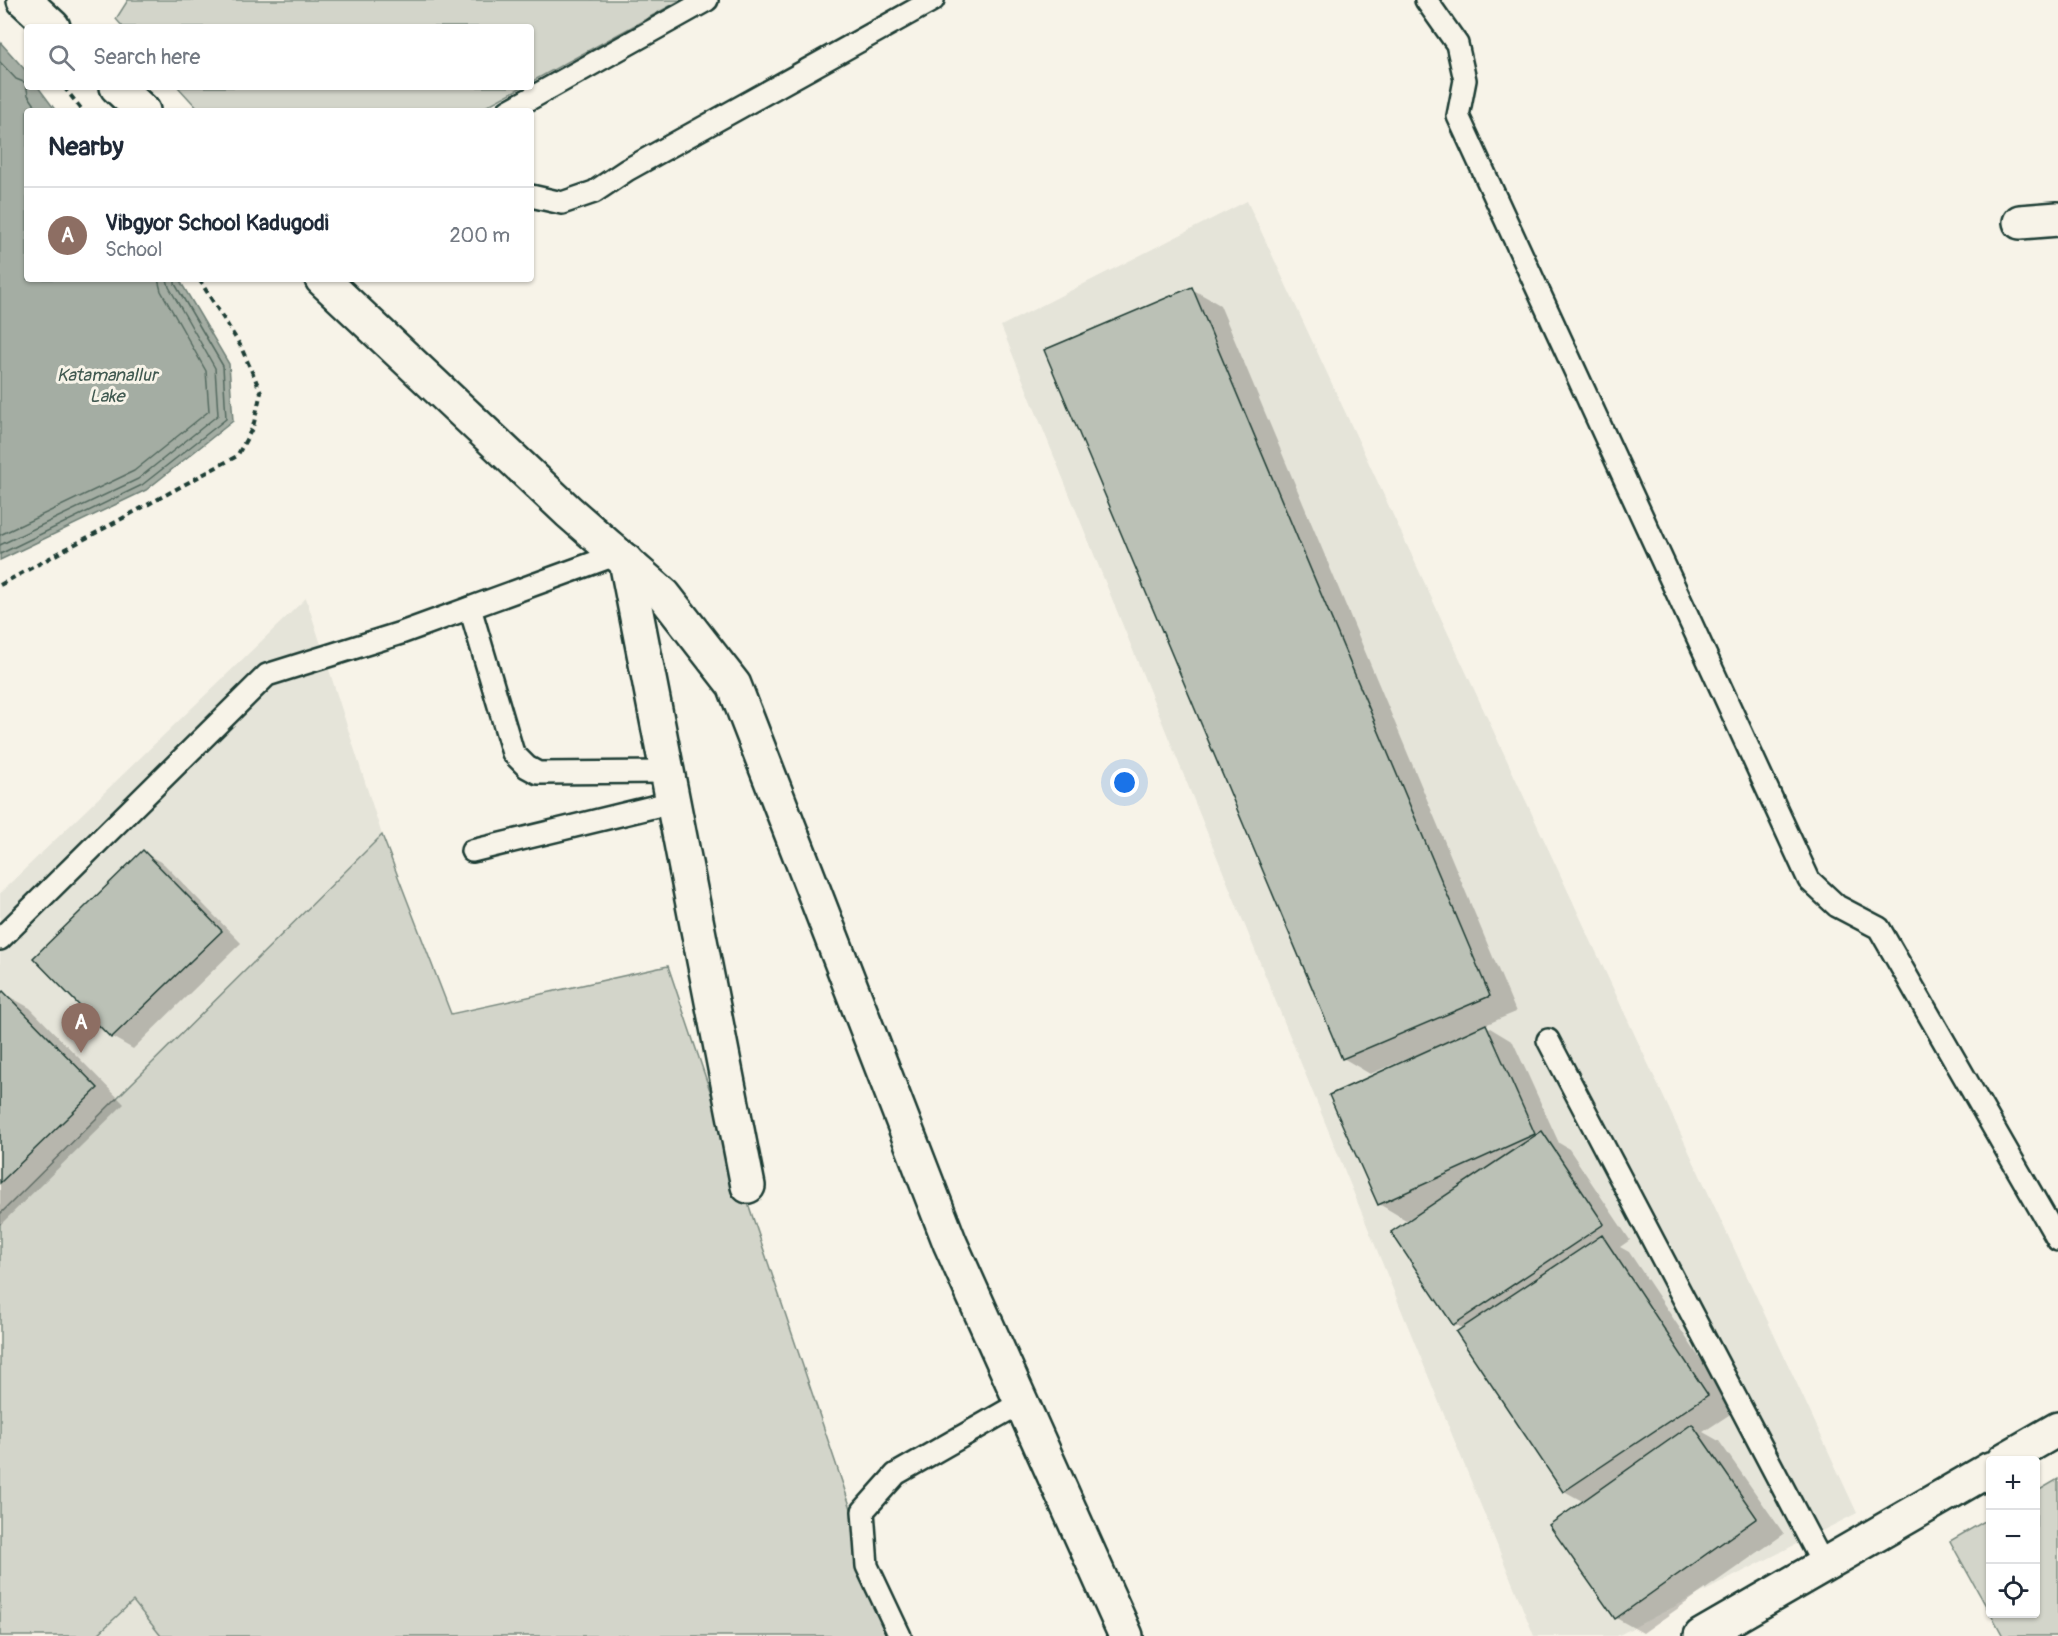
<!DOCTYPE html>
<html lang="en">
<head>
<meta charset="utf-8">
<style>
	body { margin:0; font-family:Pangolin,sans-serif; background:#f6f6f7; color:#1f2937 }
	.controls { position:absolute; right:18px; bottom:18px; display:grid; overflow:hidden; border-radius:6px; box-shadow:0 2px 4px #0004 }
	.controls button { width:54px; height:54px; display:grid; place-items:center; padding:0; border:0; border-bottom:2px solid #e0e1e3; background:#fff; color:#1f2937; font:30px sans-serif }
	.you { position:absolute; left:1125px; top:783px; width:21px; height:21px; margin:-15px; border:4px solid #fff; border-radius:50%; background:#1a73e8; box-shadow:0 0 0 9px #1a73e833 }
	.badge { display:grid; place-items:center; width:39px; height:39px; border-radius:50%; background:#1f6fb2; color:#fff; font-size:20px; font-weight:700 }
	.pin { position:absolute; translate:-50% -50px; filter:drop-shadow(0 2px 3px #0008) }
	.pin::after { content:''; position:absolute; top:32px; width:21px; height:18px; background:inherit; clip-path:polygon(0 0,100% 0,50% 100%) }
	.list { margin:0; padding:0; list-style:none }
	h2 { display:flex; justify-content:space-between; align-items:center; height:78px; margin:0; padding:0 24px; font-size:26px }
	h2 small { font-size:20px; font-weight:400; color:#747a83 }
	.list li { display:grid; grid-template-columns:39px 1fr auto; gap:18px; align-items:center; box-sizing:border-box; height:96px; padding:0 24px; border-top:2px solid #e0e1e3 }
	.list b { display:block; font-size:22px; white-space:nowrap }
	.list p { margin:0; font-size:20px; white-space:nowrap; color:#747a83 }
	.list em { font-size:20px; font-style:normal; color:#747a83 }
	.icon { flex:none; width:33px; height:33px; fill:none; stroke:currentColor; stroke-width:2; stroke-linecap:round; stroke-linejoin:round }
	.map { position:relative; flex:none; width:2058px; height:1636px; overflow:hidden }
	.search { position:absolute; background:#fff; box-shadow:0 2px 4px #0004; left:24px; top:24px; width:510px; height:66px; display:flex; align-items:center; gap:15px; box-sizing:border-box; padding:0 21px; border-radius:6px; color:#747a83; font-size:22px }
	.panel { position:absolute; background:#fff; box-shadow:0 2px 4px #0004; left:24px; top:108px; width:510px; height:174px; border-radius:6px }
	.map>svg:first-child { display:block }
	.built { fill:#e5e4d9 }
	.green { fill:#d3d5ca; stroke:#79897f; stroke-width:1.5 }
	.water { fill:#a4ada3; stroke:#6f8077; stroke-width:1.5 }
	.shadow { fill:#0003 }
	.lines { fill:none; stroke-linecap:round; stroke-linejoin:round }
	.shore { stroke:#546a60; stroke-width:1.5 }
	.building { fill:#bbc1b6; stroke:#1f3d34; stroke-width:1.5 }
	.service-casing { stroke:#1f3d34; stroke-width:26 }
	.minor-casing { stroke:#1f3d34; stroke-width:38 }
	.tertiary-casing { stroke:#1f3d34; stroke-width:38 }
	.path { stroke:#1f3d34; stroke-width:4; stroke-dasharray:6 4.5; stroke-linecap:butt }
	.service { stroke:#f7f3e8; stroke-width:21 }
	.minor { stroke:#f7f3e8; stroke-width:33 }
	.tertiary { stroke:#f7f3e8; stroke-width:33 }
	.labels { text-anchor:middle; stroke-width:6; stroke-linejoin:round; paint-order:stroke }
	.water-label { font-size:18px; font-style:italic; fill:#405950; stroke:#f7f3e8 }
</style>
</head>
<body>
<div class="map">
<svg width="2058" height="1636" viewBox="0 0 2058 1636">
	<rect width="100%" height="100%" fill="#f7f3e8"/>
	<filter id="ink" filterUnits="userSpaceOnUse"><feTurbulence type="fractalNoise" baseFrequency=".0167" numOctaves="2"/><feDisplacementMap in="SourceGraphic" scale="12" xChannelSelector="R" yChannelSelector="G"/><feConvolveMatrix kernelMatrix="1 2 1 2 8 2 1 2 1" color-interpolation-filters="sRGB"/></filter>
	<g filter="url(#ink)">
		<g class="built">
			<polygon points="1247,201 1857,1513 1617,1636 1534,1636 1001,326"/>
			<polygon points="306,598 382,835 0,1214 0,893"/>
			<polygon points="133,1601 161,1636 96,1636"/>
		</g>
		<g class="green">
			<polygon points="128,0 681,0 531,82 531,27 123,27 116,19"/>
			<polygon points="178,87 522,87 478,111 200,111"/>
			<polygon points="382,835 451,1014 668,966 894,1636 161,1636 133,1601 96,1636 0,1636 0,1214"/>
			<polygon points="2058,1479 2058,1636 2003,1636 1991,1614 2036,1614 2036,1492"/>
			<polygon points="1990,1518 1990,1613 1950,1541"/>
		</g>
		<polygon class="water" points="0,42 27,72 27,87 38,87 56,111 27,111 27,279 179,279 229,364 233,421 146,490 0,560"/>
		<g class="shadow">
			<polygon points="1192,289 1220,305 1516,1012 1485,1025 1513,1042 1559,1143 1569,1149 1630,1240 1620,1247 1629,1252 1735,1411 1703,1432 1719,1441 1784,1534 1643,1633 1616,1618 1584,1502 1564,1491 1464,1329 1454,1324 1415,1216 1406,1220 1379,1204 1417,1057 1416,1055 1370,1074 1343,1058"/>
			<polygon points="143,852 164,864 241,943 133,1049 112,1037 35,958"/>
			<polygon points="3,993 30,1008 124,1104 0,1225 0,996"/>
		</g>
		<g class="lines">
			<g class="shore">
				<polyline points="0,62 16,79 26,83 28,95 39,111"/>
				<polyline points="0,535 134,471 209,411 206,371 161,291 158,279"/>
				<polyline points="0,545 138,479 218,415 215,368 169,287 167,279"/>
				<polyline points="0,554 142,485 226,419 223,366 175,284 175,279"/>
			</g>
		</g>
		<g class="building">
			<polygon points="1192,287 1490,996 1342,1059 1044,350"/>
			<polygon points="143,850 222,931 111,1038 33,958"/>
			<polygon points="3,991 98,1088 0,1183 0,994"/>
			<polygon points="1486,1024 1535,1134 1378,1205 1329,1095"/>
			<polygon points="1542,1131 1604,1224 1453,1325 1391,1232"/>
			<polygon points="1602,1235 1708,1395 1563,1492 1456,1332"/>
			<polygon points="1692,1424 1757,1518 1615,1619 1549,1525"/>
		</g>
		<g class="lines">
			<g class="service-casing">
				<g id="service">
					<polyline points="1426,0 1457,44 1465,80 1458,116 1809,880 1837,906 1879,928 2058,1240"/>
					<polyline points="508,111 707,0"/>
					<polyline points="531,196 562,203 594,192 627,170 933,0"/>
					<polyline points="470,608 513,753 527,767 538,773 667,772"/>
					<polyline points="472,851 673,802"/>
					<polyline points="0,939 267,675 401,633 618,554"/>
					<polyline points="1548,1040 1824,1566"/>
					<polyline points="900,1636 867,1566 863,1511 896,1474 1022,1402"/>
				</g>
			</g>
			<g class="minor-casing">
				<g id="minor">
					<polyline points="24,0 53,27"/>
					<polyline points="117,87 143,111"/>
					<polyline points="2020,222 2058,219"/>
					<polyline points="322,279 569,512 664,595 734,685 950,1243 1126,1636"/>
					<polyline points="626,561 748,1186"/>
				</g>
			</g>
			<g class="tertiary-casing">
				<g id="tertiary">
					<polyline points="2004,1460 2058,1429"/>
					<polyline points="1701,1636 1990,1469"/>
				</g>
			</g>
			<g class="path">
				<polyline points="64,87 83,111"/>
				<polyline points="0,585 237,456 253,427 261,392 240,345 199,279"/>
			</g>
			<use href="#service" class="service"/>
			<use href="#minor" class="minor"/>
			<use href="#tertiary" class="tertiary"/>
		</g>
	</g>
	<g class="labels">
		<g class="water-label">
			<text x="107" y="381">Katamanallur<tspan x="107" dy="21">Lake</tspan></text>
		</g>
	</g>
</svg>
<div class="controls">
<button>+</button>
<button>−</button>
<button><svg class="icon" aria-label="locate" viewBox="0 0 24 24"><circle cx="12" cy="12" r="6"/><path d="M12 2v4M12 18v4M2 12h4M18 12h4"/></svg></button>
</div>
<div class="you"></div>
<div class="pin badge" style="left:81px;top:1053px;background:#8d6e63">A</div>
<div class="search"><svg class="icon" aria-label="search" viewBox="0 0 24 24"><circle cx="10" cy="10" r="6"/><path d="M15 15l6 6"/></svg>Search here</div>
<section class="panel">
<h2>Nearby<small></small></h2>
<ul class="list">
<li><span class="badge" style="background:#8d6e63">A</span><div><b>Vibgyor School Kadugodi</b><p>School</p></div><em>200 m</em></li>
</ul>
</section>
</div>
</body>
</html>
